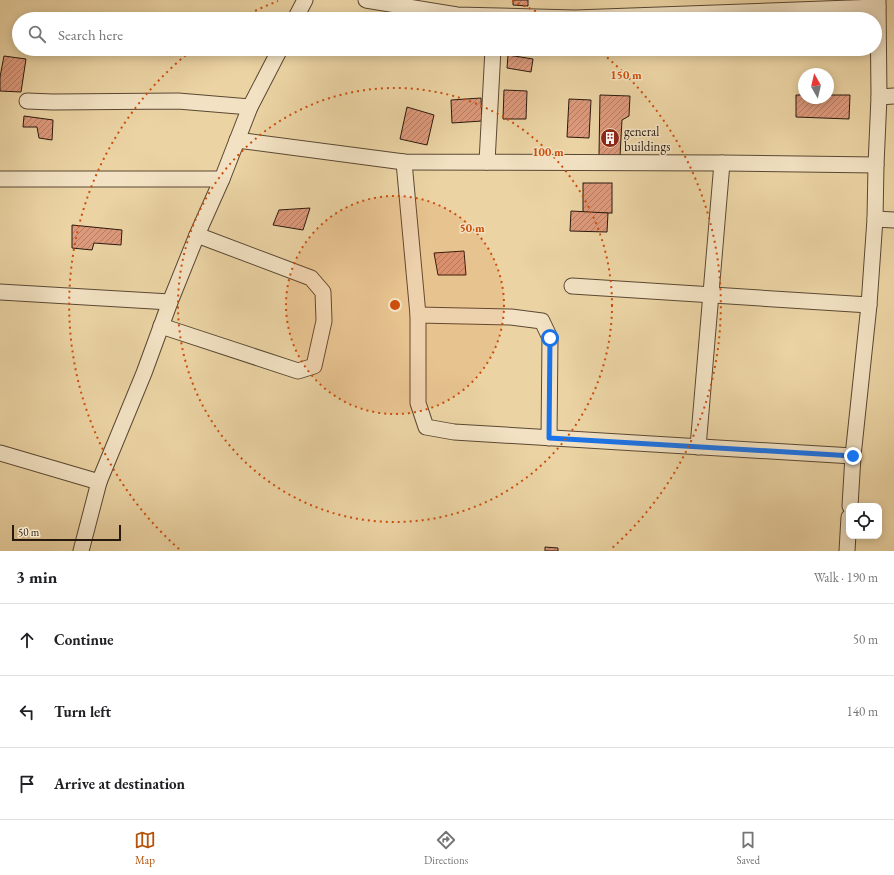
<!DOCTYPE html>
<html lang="en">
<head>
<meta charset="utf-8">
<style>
	body { margin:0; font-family:"EB Garamond",serif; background:#f2f2f2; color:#202124 }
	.controls { position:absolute; right:12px; bottom:12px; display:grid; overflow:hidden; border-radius:8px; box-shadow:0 2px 10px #0003 }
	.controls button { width:36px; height:36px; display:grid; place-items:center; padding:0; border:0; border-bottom:1px solid #e0e0e0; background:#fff; color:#202124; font:20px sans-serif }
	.compass { position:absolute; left:798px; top:68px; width:36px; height:36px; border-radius:50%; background:#fff; box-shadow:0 2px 10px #0003; rotate:352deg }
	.scale { position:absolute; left:12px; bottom:10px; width:109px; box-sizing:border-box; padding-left:4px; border:2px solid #2a190e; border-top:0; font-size:11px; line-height:14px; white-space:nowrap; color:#2a190e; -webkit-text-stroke:3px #f2e2c3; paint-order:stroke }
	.stop { position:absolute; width:12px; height:12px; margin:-9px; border:3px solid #1a73e8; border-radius:50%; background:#fff }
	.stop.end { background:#1a73e8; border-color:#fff; box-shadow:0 1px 4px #0008 }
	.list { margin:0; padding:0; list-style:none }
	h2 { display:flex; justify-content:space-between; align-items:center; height:52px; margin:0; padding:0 16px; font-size:17px }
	h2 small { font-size:13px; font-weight:400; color:#757577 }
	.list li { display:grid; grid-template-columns:26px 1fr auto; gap:12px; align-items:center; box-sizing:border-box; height:72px; padding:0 16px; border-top:1px solid #e0e0e0 }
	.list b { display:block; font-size:15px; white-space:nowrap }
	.list em { font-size:13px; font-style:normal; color:#757577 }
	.icon { flex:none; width:22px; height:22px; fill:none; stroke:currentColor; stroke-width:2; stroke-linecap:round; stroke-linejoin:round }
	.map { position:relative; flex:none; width:894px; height:551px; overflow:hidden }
	.search { position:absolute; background:#fff; box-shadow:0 2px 10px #0003; left:12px; right:12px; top:12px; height:44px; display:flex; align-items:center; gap:10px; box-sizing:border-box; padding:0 14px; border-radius:22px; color:#757577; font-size:15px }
	.sheet { height:268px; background:#fff }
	nav { display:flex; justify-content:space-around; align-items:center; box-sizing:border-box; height:56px; border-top:1px solid #e0e0e0; background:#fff; font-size:11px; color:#757577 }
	nav a { display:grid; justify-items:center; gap:2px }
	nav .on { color:#b45309 }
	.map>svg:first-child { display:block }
	.building { fill:url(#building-hatch); stroke:#2a190e }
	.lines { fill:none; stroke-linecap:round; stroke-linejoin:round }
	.minor-casing { stroke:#5a4833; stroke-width:17 }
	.minor { stroke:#f2e2c3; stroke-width:15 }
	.route { stroke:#1a73e8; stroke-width:5 }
	.ring { fill:none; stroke:#cc4f0c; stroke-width:2; stroke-dasharray:2 4 }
	.labels { text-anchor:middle; stroke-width:3; stroke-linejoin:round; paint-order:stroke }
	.poi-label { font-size:13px; fill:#2a190e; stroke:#f2e2c3; text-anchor:start }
	.centre { fill:#cc4f0c; stroke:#f2e2c3; stroke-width:2 }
	.ring-label { font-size:12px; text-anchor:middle; font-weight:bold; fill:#cc4f0c; stroke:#f2e2c3; stroke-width:3; stroke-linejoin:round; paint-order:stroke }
</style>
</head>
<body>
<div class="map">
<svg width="894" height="551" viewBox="0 0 894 551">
	<defs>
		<pattern id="building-hatch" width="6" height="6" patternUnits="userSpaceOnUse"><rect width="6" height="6" fill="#dd997b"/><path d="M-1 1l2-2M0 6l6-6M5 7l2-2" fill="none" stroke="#b37c63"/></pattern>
	</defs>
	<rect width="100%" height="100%" fill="#ebd3a3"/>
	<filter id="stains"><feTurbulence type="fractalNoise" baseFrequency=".005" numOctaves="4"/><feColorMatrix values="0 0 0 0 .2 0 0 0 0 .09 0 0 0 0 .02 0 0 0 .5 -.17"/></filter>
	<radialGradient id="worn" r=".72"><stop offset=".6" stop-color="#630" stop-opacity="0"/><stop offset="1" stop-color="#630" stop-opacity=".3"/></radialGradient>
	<g class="building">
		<polygon points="513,0 528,0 528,6 513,5"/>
		<polygon points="170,49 197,49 197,52 170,53"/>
		<polygon points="508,55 533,59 531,72 507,68"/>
		<polygon points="4,56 26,59 21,92 0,91 0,77"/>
		<polygon points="504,90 527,91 526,119 503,119"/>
		<polygon points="600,95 630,96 629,116 622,120 620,156 599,155"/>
		<polygon points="796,95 804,95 804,98 828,98 828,95 850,95 849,119 796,117"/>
		<polygon points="481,98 482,121 452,123 451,100"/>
		<polygon points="569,99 591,100 589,138 567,137"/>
		<polygon points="407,107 434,115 427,145 400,139"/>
		<polygon points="24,116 53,120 52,140 39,138 37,127 23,127"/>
		<rect x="583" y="183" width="29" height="30"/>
		<polygon points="310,208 303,230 273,225 279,210"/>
		<polygon points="571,211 608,213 607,232 570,231"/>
		<polygon points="72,225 122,230 121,245 94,243 92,250 72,248"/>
		<polygon points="464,251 466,275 438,275 434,253"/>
		<polygon points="545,547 558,548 558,551 545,551"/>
	</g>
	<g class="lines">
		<g class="minor-casing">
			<g id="minor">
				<polyline points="366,0 457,15 575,18 878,7"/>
				<polyline points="295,19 305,0"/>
				<polyline points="879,97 894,96"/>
				<polyline points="27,101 53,102 178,101 250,107"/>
				<polyline points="237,140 404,162 722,163 876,165"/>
				<polyline points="404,162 418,315 418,403 426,427 454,432 853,456"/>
				<polyline points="487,162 493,49"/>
				<polyline points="0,179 222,179"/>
				<polyline points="875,219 894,220"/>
				<polyline points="572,286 869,305"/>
				<polyline points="0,292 170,302"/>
				<polyline points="418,315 511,317 542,321 550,338 549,438"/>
				<polyline points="161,326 298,371 314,366 324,321 323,292 311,278 197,235"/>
				<polyline points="698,447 722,163"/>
				<polyline points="0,453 99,482"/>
				<polyline points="850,506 853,456 869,305 875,219 876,165 879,97 878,0"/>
				<polyline points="81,551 99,482 144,373 170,302 197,235 222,179 250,107 280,49"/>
				<polyline points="847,551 849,517"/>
			</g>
		</g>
		<use href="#minor" class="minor"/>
	</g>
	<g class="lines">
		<polyline class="route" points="550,338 549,438 853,456"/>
	</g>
	<circle cx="395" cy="305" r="109" fill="#cc4f0c" fill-opacity=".12"/>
	<g class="ring">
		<circle cx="395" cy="305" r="109"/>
		<circle cx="395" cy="305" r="217"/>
		<path d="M179 549A326 326 0 0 1 192 50M239 19A326 326 0 0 1 278 1M512 1A326 326 0 0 1 551 19M598 50A326 326 0 0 1 611 549"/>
	</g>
	<defs>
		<g id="building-disc" transform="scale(1)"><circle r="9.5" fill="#8f2418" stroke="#f2e2c3"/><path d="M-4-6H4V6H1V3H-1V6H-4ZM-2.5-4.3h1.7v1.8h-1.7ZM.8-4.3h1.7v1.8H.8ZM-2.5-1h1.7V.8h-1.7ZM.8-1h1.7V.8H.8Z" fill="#fff"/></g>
	</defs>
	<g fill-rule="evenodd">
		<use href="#building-disc" x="610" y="138"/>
	</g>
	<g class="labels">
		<g class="poi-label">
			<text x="624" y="136">general<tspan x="624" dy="15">buildings</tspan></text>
		</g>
	</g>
	<circle cx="395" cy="305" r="6" class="centre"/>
	<g class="ring-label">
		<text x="626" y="79">150 m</text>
		<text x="548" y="156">100 m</text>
		<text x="472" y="232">50 m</text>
	</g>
	<rect width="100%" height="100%" filter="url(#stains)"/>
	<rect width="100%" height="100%" fill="url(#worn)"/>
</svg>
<div class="controls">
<button><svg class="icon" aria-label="locate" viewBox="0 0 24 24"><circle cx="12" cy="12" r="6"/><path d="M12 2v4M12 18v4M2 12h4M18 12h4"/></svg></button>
</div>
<svg class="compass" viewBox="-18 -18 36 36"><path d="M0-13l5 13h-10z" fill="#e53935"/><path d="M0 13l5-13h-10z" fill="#757577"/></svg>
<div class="scale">50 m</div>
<div class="stop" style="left:550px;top:338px"></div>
<div class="stop end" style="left:853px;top:456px"></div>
<div class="search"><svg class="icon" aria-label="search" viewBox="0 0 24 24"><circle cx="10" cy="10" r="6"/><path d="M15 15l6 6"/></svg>Search here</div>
</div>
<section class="sheet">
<h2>3 min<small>Walk · 190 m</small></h2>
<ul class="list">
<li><svg class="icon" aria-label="ahead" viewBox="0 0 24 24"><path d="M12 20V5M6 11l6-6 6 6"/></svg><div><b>Continue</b></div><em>50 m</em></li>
<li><svg class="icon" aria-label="left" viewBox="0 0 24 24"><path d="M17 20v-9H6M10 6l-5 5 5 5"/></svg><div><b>Turn left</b></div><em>140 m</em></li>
<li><svg class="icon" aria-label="arrive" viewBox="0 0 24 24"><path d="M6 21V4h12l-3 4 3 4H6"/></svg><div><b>Arrive at destination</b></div></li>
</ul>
</section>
<nav>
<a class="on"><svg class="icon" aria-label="map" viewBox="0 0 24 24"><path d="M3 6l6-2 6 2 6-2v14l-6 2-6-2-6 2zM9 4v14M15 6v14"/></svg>Map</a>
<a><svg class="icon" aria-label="directions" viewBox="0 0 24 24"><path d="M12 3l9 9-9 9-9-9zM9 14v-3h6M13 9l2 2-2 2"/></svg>Directions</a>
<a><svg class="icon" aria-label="saved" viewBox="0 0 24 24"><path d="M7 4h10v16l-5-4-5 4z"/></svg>Saved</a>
</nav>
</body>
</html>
